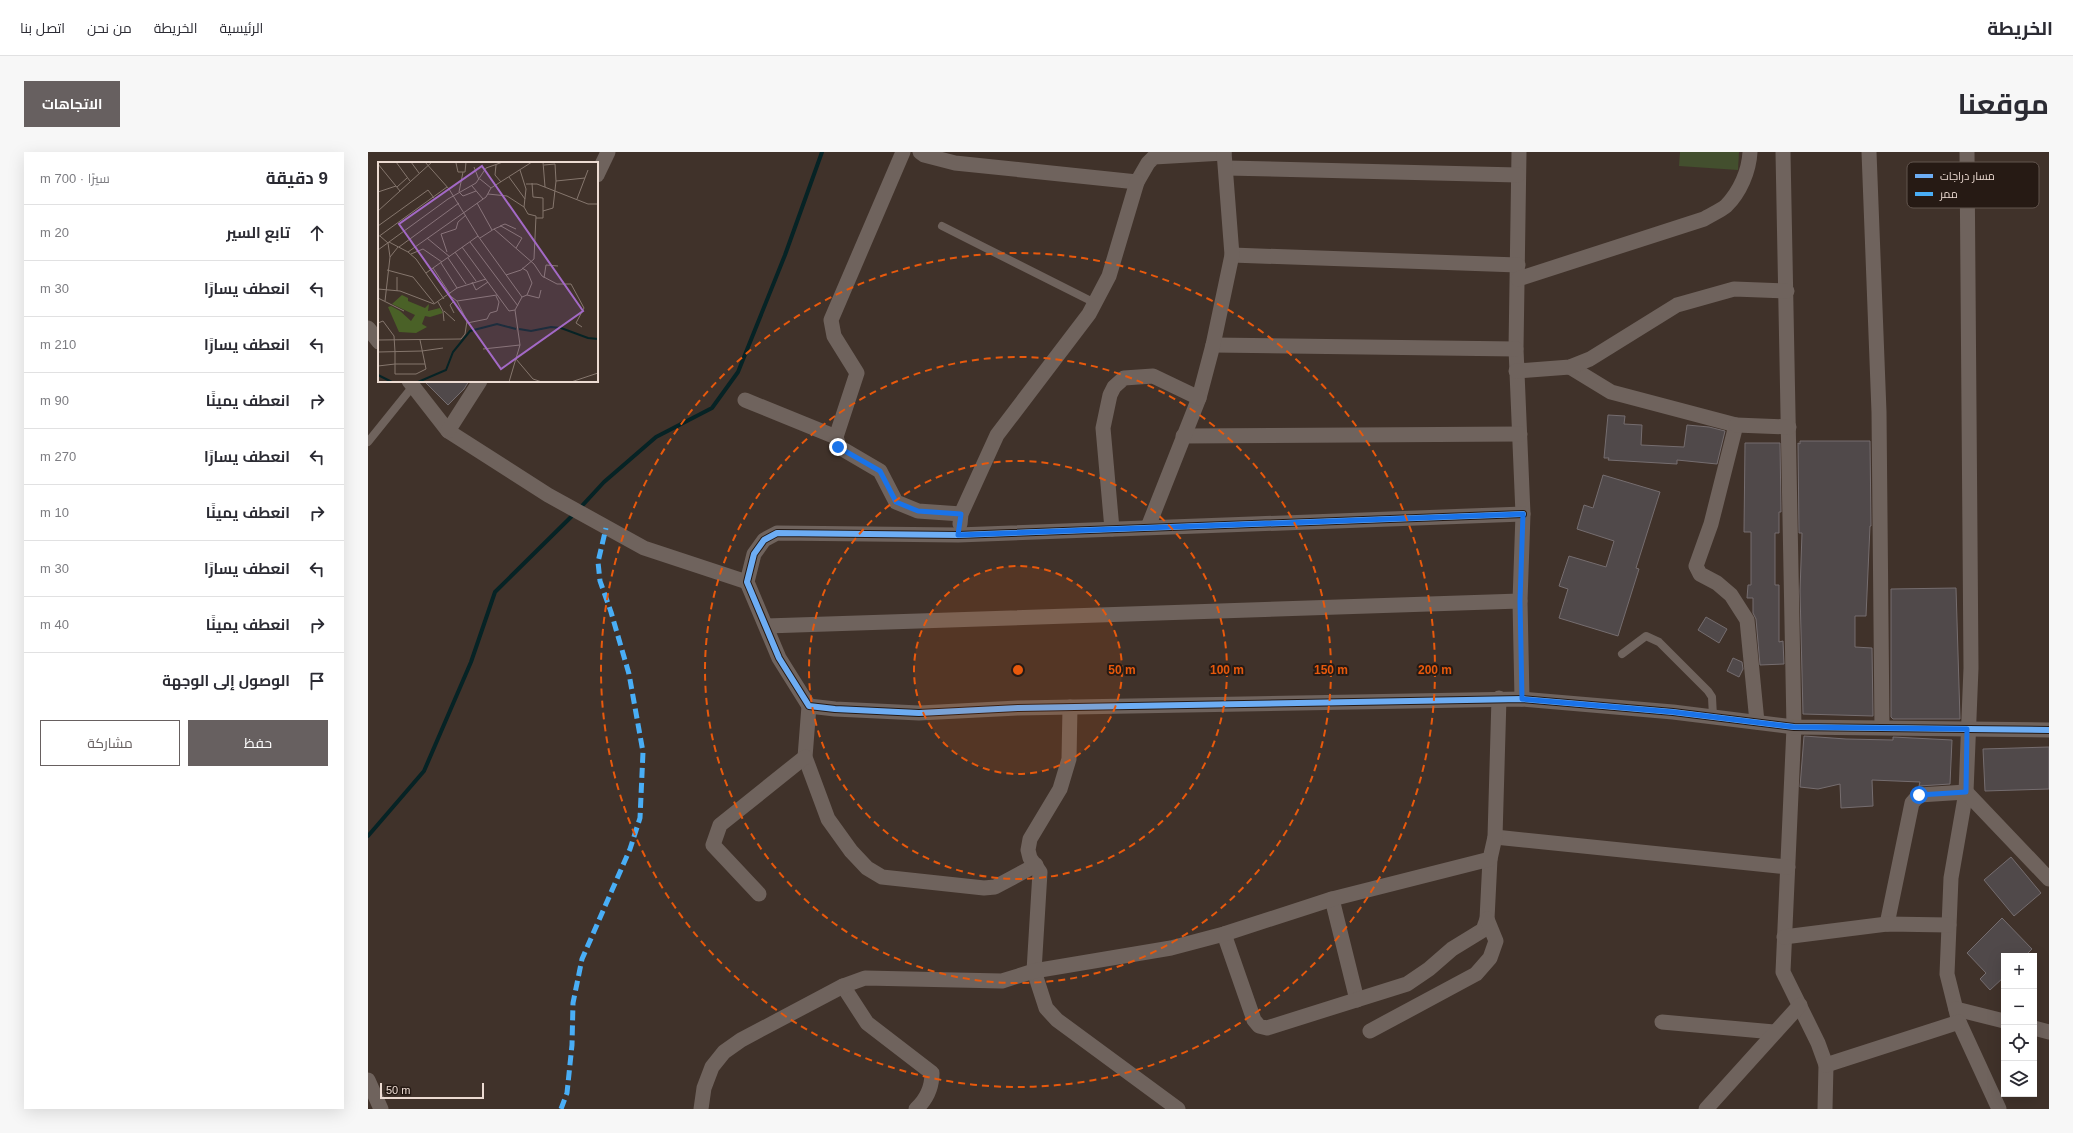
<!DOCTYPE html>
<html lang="ar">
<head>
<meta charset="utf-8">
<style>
	body { margin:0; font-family:Arial,Cairo,sans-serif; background:#f7f7f7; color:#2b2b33; direction:rtl }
	.controls { position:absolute; right:12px; bottom:12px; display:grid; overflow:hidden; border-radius:0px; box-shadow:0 4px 16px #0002 }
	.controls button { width:36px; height:36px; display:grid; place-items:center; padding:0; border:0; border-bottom:1px solid #e1e1e2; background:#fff; color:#2b2b33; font:20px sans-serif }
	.scale { position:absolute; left:12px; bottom:10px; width:104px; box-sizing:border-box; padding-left:4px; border:2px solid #ecdbd2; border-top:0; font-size:11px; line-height:14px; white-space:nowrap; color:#ecdbd2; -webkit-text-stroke:3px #261a14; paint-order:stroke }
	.stop { position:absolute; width:12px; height:12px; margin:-9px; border:3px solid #1a73e8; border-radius:50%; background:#fff }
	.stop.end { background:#1a73e8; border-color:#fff; box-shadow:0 1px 4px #0008 }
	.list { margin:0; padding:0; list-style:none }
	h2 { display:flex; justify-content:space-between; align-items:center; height:52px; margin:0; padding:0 16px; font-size:17px }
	h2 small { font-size:13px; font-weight:400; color:#7c7c81 }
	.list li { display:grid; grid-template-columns:26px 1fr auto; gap:12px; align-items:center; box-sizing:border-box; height:56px; padding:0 16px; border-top:1px solid #e1e1e2 }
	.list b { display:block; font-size:15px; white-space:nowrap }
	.list em { font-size:13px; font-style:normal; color:#7c7c81 }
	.actions { display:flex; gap:8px; padding:12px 16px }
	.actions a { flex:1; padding:9px 0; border:1px solid #676060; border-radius:0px; text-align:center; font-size:14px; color:#676060 }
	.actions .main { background:#676060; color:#fff }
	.icon { flex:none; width:22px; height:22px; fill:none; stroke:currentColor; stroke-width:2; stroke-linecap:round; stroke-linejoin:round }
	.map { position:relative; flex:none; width:1681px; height:957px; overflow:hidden; direction:ltr; border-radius:0px }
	header { display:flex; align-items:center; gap:24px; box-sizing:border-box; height:56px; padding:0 20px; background:#fff; border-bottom:1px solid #e1e1e2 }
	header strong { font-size:19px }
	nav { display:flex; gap:22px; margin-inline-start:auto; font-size:14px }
	.intro { display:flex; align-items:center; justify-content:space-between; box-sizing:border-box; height:96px; padding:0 24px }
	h1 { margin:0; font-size:28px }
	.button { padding:10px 18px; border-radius:0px; background:#676060; color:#fff; font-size:14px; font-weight:700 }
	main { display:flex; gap:24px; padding:0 24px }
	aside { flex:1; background:#fff; border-radius:0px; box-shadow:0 4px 16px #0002 }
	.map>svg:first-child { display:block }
	.green { fill:#434f2e }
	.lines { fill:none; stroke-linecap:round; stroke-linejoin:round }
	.stream { stroke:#062325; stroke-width:4 }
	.building { fill:#50494a; stroke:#756d6f }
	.lane { stroke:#6f635d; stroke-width:8 }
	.street { stroke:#6f635d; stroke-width:15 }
	.quiet { stroke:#49aef6; stroke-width:5; stroke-dasharray:10 5; stroke-linecap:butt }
	.cycleway-casing { stroke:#261a14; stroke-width:8 }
	.cycleway { stroke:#6dadf4; stroke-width:6 }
	.route { stroke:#1a73e8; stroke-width:5 }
	.ring { fill:none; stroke:#e8590c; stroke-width:2; stroke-dasharray:7 5 }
	.inset-river { fill:none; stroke:#062325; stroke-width:2 }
	.inset-road { fill:none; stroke:#85766d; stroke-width:1 }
	.view { fill:#a369c6; fill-opacity:0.15; stroke:#a369c6; stroke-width:2 }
	.inset-edge { fill:none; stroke:#ecdbd2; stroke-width:2 }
	.key { fill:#261a14; stroke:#61544d; stroke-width:1 }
	.key-label { font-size:11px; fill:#ecdbd2 }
	.centre { fill:#e8590c; stroke:#261a14; stroke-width:2 }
	.ring-label { font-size:12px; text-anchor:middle; font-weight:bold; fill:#e8590c; stroke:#261a14; stroke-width:4; stroke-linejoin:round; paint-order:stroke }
</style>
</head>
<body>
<header>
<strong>الخريطة</strong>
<nav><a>الرئيسية</a><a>الخريطة</a><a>من نحن</a><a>اتصل بنا</a></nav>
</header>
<div class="intro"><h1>موقعنا</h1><a class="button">الاتجاهات</a></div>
<main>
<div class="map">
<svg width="1681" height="957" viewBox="0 0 1681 957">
	<rect width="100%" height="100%" fill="#40322a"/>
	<polygon class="green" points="1312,0 1371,0 1370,18 1311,14"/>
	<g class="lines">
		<g class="stream">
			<polyline points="211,357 236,330 288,285 344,256 370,220 417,103 454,0"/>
			<polyline points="0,684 56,619 103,510 127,440 206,362"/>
		</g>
	</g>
	<g class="building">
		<polygon points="56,229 101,229 96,237 80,253"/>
		<polygon points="1240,263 1257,264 1256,272 1274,273 1273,293 1316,295 1319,273 1341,275 1357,279 1349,312 1309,308 1309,312 1240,308 1241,306 1236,306"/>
		<polygon points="1432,289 1502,289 1503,374 1502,374 1498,464 1487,464 1487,495 1504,496 1505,564 1435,562 1432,439 1434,381 1431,381 1430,291 1432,292"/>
		<polygon points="1377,291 1412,291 1413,360 1411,360 1411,381 1407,381 1407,433 1411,433 1411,490 1415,489 1416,512 1392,513 1388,467 1385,461 1385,446 1379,446 1380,433 1383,433 1383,380 1376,380"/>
		<polygon points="1235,323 1292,340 1268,416 1271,417 1250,484 1191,466 1200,437 1191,434 1201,404 1238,415 1246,389 1209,377 1216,353 1225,356"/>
		<polygon points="1588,436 1592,567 1525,567 1523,565 1523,437"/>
		<polygon points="1338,465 1359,477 1351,491 1330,478"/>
		<polygon points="1365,506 1374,510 1375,517 1371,525 1359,519"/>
		<polygon points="1436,584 1478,587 1525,588 1525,585 1584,588 1582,632 1551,634 1552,630 1504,628 1505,654 1473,656 1472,632 1450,637 1432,635"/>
		<polygon points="1681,595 1681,637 1617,639 1615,597"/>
		<polygon points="1643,705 1673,741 1646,764 1616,728"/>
		<polygon points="1634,766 1664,797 1657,804 1636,804 1636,825 1622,838 1612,827 1618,821 1599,801"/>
	</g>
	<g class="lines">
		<g class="lane">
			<polyline points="574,74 727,151"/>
			<polyline points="0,290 45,234"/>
			<polyline points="1254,502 1278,484 1291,490 1340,539 1344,545 1345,565"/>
		</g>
		<g class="street">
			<polyline points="535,0 463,168 466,184 489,221 468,285 471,295 512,319 528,350 550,359 593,362"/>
			<polyline points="552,0 556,3 587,11 769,30 780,11 786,5 856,1"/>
			<polyline points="1151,0 1148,197 1155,362 1152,449 1154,547"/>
			<polyline points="1415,0 1426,575 1415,820 1450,891 1458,913 1457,957"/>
			<polyline points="1501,0 1511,260 1514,575"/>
			<polyline points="1599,0 1603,516 1598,640 1583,726 1579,822 1591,870 1631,957"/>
			<polyline points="858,16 1150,23"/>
			<polyline points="229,23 240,0"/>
			<polyline points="864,103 1150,113"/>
			<path d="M1150,127L1336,67C1342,63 1352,59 1358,54C1372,40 1381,19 1382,0"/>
			<polyline points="0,176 11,190"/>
			<polyline points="845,193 1148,197"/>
			<polyline points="1202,215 1243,240 1368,273 1343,372 1328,414 1332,422 1349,431 1363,443 1379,468 1389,570"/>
			<polyline points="1148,219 1202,215 1222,207 1309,153 1366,137 1419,139"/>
			<polyline points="41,229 80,279 180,343 276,396 379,430"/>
			<polyline points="377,248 468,285"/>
			<polyline points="1368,273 1421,275"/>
			<polyline points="80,279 112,229"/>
			<polyline points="815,284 1152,282"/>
			<polyline points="1155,362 590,383 409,381 396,388 386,402 379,430 411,506 441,554 467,557 551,561 650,556 1154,547 1305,560 1426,575 1681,578"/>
			<polyline points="592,372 593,362 629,283 721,162 741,124 769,30"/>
			<polyline points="780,375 831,246 845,193 864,103 856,0"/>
			<polyline points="744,377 735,276 742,243 746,235 756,226 785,224 831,246"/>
			<polyline points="398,474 1152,449"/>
			<polyline points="441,554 437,605 460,667 483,699 499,716 514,725 616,736 627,735 668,713"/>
			<polyline points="702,555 701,607 692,637 662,687 660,698 662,706 672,720 666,819 678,856 689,868 810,957"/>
			<polyline points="1127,685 1420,715"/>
			<polyline points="391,742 345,693 352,673 437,605"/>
			<polyline points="964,747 989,848"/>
			<polyline points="1519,772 1544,651 1551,643 1598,640 1681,727"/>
			<polyline points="856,782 886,868 891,874 899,876 1039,832 1061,817 1084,797 1115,778 1119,767 1122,707"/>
			<polyline points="1416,785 1519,772 1581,773"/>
			<path d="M475,834L499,871L564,921C564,936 559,947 548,957"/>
			<polyline points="1588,857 1636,869"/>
			<polyline points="1294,870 1406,880"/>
			<polyline points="1666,876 1681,880"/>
			<polyline points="1002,879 1108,822 1122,806 1128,789 1119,767"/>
			<polyline points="1458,913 1591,870"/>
			<polyline points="0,928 13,957"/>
			<polyline points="333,957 336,936 344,915 356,900 373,888 475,834 497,826 634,829 666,819 803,796 856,782 964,747 1122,707 1127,685 1131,546"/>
			<polyline points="1338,957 1432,853"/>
		</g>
		<polyline class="quiet" points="193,957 199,941 204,893 205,851 214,807 262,697 272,666 275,600 261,522 243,460 232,429 230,410 238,376"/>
		<g class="cycleway-casing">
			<polyline id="cycleway" points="1155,362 590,383 409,381 396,388 386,402 379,430 411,506 441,554 467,557 551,561 650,556 1154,547 1305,560 1426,575 1681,578"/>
		</g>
		<use href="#cycleway" class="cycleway"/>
	</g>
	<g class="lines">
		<polyline class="route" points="470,295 512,319 528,350 550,359 593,362 590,383 1155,362 1152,449 1154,547 1305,560 1426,575 1599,577 1598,640 1551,643"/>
	</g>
	<circle cx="650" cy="518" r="104" fill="#e8590c" fill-opacity=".12"/>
	<g class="ring">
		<circle cx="650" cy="518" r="104"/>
		<circle cx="650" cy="518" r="209"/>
		<circle cx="650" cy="518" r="313"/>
		<circle cx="650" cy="518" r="417"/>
	</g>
	<g transform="translate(10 10)">
		<rect width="220" height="220" fill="#40322a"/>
		<path d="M24,133L30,136V139L47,146L51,142L50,149L62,146L65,151L52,155L47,154L44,162L49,165L38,171L21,170L10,145L13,144L22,149L33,159L37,153L14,142Z" fill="#4a6127"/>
		<path class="inset-river" d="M141,167L153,169L173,165L183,166L210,176L220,177M0,213L14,220M40,220L68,208L75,190L92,169L119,162L138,167"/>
		<path class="inset-road" d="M18,0L32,19M33,0L41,11M47,0L71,27L100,74L144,135L137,148L142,183L131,220M165,0L167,25M78,1L80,10H87L88,0M0,2L22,29M118,3L117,13L123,20M96,5L101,18M142,8L148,27L146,45M85,10L81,30L85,34L98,29M131,15L147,37M102,17L113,26M178,19L207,16M154,21L155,35L165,36V56H158M148,22H159L210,42H220M94,24L105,37M19,25L29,16M0,30L18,24M110,32L129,34L146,45L150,52L158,54L156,97L143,108L128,113M199,37L210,8M99,41L114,68M0,49L54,0M165,49L175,46L178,19L177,2L166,3M0,64L50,28L56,36M122,64L127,62L138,67M116,67L123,64L144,76L138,86M2,74L10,81L12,95L7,139M0,75L69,25M49,76L72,95M102,76L116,67L156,102L164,114L179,122H193L206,146L198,161L204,165M11,80L30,90L38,97L66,137M92,80L140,144M21,85L81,41M84,85L131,149L137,148M0,88L70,37L98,21L108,6L125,0M30,90L108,35L113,26L154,0M69,90L63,72L78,67L80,60L88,53M77,90L98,119M33,92L45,87L64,100M12,95L20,85M70,96L88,122M63,101L79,126M55,106L72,132M144,106L149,109L154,121L149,133L144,135M9,108L35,115L56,141M48,111L100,74M166,116L168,103L180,104M94,120L98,128L110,120M0,127L22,129L56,142L79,126L108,117M19,129V115M149,133L161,136L163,128M0,136L26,149M76,139L72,143L76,151M79,139L119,133M60,140L65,149L66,159M66,149L77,159M0,161L5,159L16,174L17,190V202L0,204M89,161L109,157L112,151L119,149L121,140L118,134M0,178L83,177L87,172L89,159L79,139L71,133M42,178L47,202M105,187L142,183M0,190L44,189L65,186M138,197L155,217L164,220M17,202H47L48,207L38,212H17ZM193,220L220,211"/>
		<path class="view" d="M104,4L205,149L123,207L21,62Z"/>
		<rect width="220" height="220" class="inset-edge"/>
	</g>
	<rect x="1539" y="10" width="132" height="46" rx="6" class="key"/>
	<rect x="1547" y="22" width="18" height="4" fill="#6dadf4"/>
	<rect x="1547" y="40" width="18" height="4" fill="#49aef6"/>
	<g class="key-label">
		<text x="1572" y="28">مسار دراجات</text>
		<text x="1572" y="46">ممر</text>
	</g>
	<circle cx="650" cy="518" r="6" class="centre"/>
	<g class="ring-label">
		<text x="754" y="522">50 m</text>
		<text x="859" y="522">100 m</text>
		<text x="963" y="522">150 m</text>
		<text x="1067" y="522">200 m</text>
	</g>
</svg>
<div class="controls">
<button>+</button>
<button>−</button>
<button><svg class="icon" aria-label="locate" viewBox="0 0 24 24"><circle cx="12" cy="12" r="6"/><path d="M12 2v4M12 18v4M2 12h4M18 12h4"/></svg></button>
<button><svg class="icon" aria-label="layers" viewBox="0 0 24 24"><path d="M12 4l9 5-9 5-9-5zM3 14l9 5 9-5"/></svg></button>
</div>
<div class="scale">50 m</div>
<div class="stop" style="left:1551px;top:643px"></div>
<div class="stop end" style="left:470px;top:295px"></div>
</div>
<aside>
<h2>9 دقيقة<small>سيرًا · 700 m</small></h2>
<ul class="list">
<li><svg class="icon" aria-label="ahead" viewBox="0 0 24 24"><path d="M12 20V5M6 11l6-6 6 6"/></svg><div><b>تابع السير</b></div><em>20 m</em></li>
<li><svg class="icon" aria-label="left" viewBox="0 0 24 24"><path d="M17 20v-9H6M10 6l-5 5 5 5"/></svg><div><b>انعطف يسارًا</b></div><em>30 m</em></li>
<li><svg class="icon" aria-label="left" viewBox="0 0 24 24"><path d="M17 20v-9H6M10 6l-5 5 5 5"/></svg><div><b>انعطف يسارًا</b></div><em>210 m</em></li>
<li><svg class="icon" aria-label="right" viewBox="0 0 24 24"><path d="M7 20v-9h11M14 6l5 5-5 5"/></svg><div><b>انعطف يمينًا</b></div><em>90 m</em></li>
<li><svg class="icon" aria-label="left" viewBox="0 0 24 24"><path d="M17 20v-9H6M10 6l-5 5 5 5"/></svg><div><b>انعطف يسارًا</b></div><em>270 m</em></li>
<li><svg class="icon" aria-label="right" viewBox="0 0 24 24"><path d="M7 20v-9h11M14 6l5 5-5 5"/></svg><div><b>انعطف يمينًا</b></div><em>10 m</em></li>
<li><svg class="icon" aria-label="left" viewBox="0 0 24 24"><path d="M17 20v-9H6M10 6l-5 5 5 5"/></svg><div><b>انعطف يسارًا</b></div><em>30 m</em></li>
<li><svg class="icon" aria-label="right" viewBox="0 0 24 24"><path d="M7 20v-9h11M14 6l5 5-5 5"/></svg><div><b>انعطف يمينًا</b></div><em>40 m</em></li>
<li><svg class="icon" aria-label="arrive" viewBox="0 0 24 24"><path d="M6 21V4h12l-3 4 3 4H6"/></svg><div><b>الوصول إلى الوجهة</b></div></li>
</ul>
<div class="actions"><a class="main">حفظ</a><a>مشاركة</a></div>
</aside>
</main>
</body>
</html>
